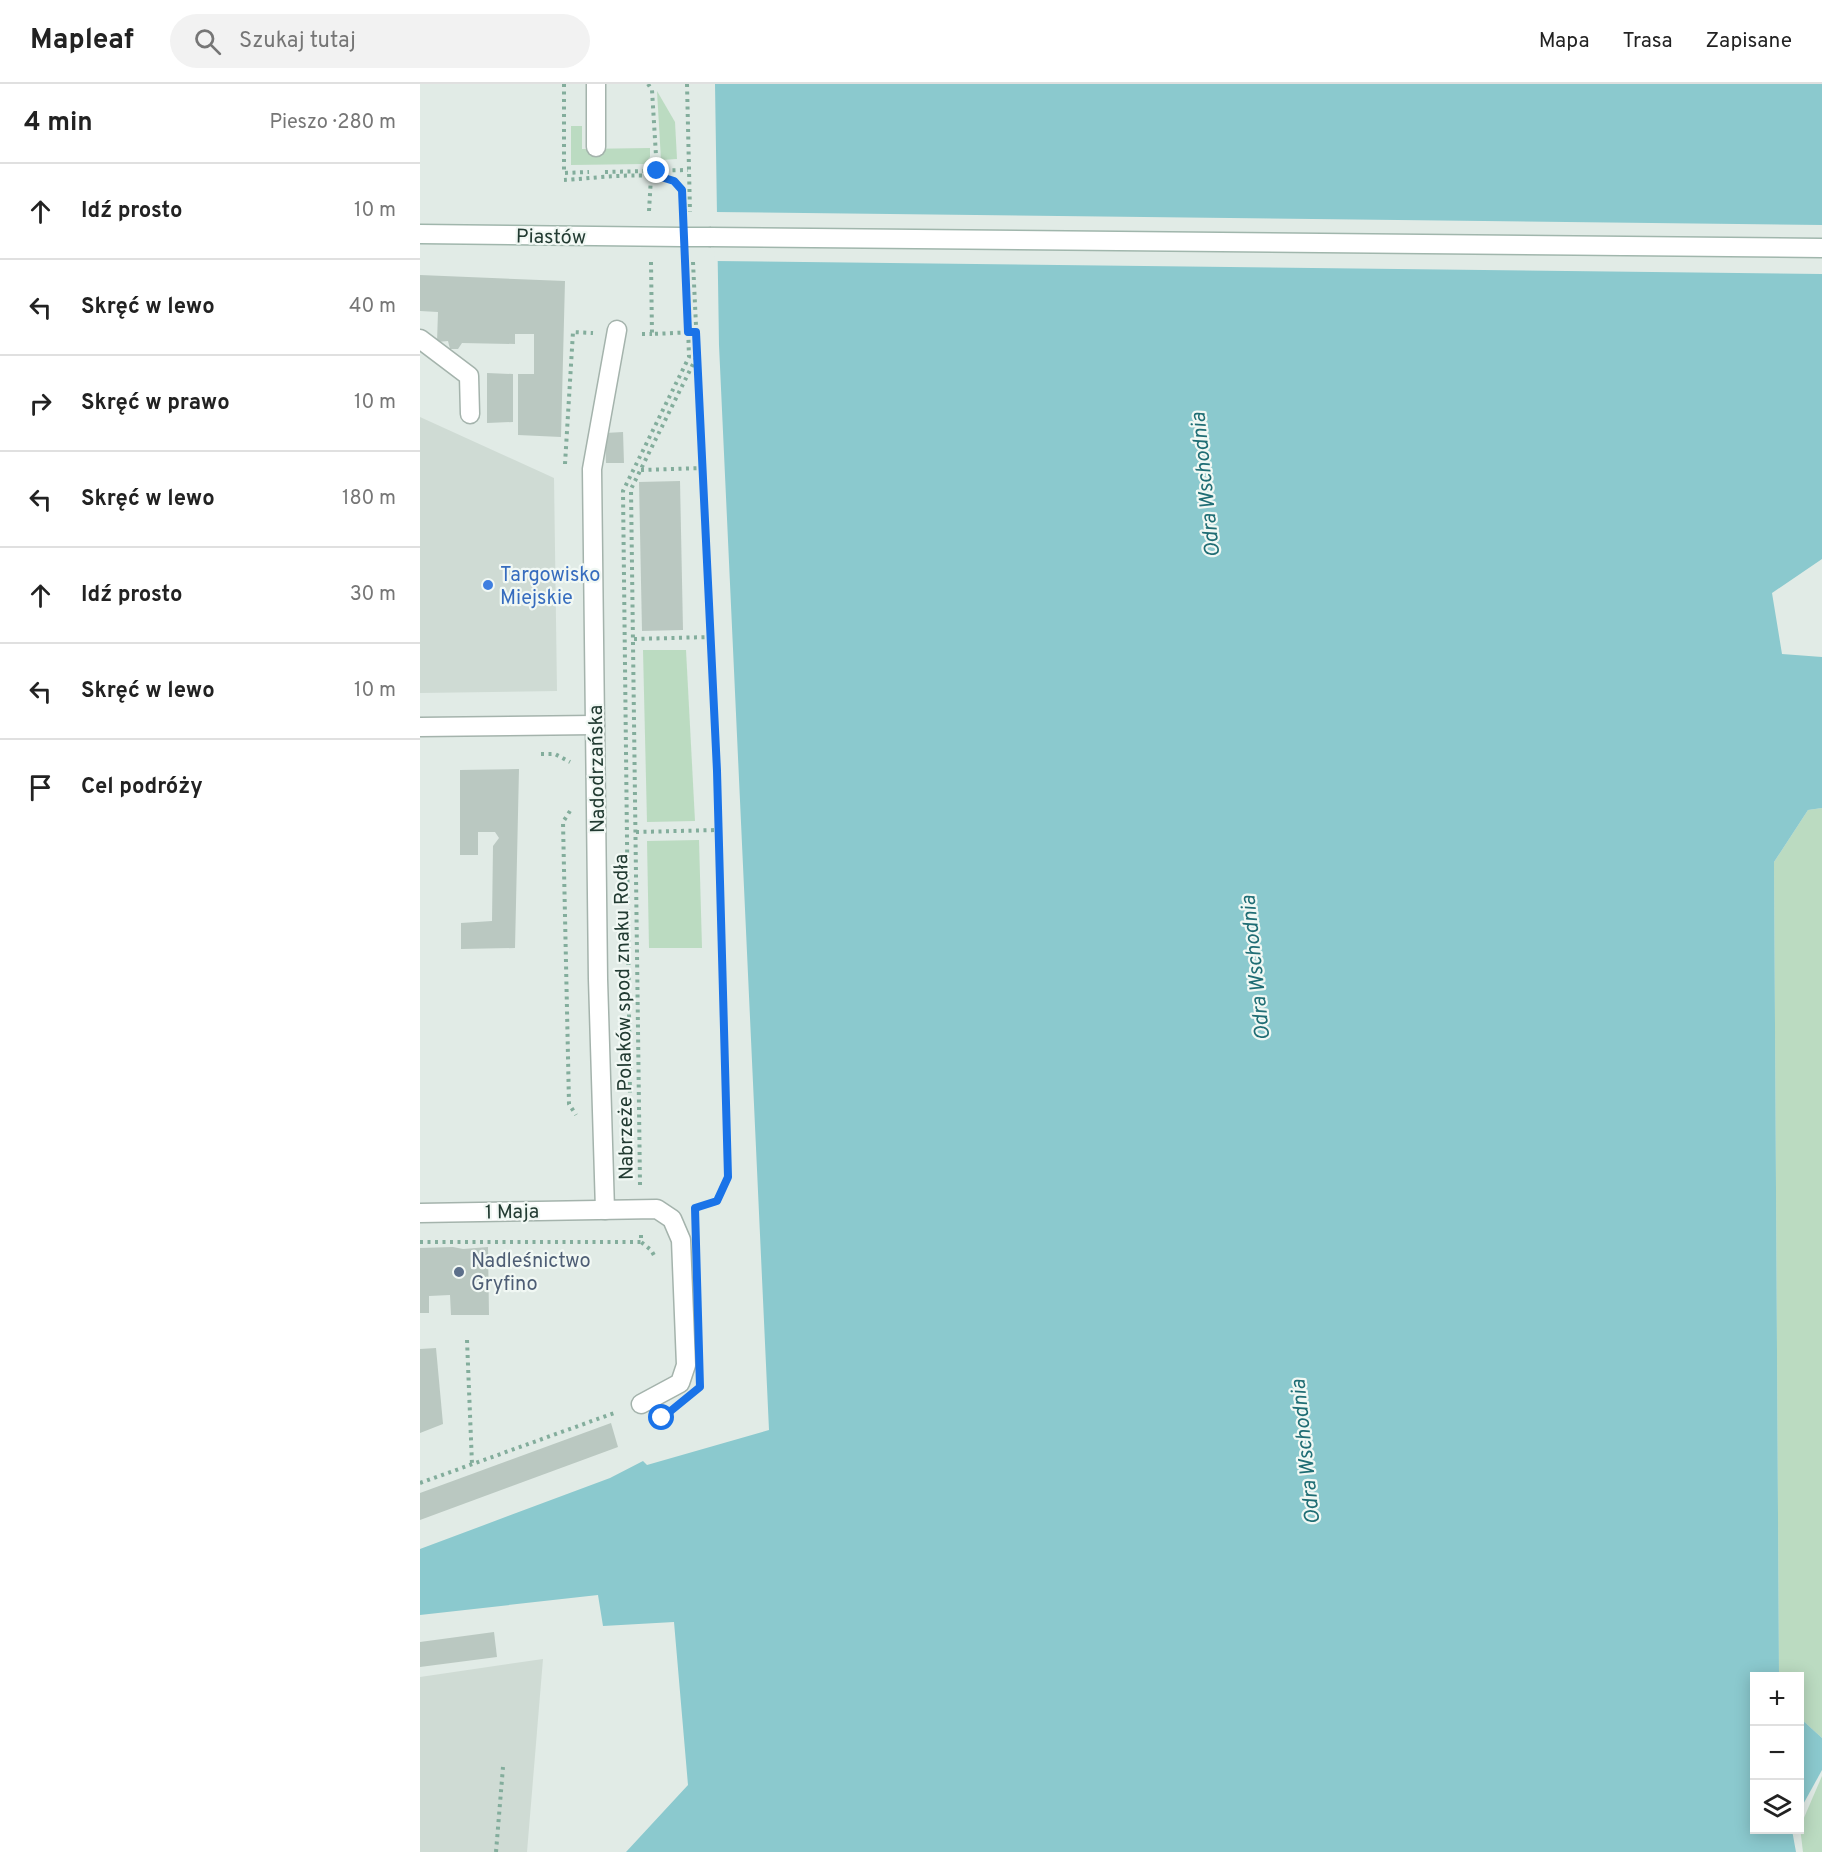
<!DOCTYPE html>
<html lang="pl">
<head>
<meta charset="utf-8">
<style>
	body { margin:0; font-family:Overpass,sans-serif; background:#f2f2f2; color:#222 }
	.controls { position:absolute; right:18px; bottom:18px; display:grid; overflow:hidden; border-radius:0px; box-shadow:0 3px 15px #0003 }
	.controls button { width:54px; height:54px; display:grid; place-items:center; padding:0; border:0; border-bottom:2px solid #e0e0e0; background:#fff; color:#222; font:30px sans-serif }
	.stop { position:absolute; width:18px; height:18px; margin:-14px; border:4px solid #1a73e8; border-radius:50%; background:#fff }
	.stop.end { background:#1a73e8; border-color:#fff; box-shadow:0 2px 6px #0008 }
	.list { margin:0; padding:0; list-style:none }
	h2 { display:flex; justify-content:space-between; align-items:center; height:78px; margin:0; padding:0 24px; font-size:26px }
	h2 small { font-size:20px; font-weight:400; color:#767676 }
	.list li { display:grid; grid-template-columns:39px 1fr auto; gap:18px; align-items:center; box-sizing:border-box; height:96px; padding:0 24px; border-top:2px solid #e0e0e0 }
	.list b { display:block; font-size:22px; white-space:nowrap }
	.list em { font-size:20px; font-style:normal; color:#767676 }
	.icon { flex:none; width:33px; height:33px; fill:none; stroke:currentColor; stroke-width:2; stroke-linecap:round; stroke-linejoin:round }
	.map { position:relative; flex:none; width:1402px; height:1768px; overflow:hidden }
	header { display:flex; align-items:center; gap:36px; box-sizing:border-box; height:84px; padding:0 30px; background:#fff; border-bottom:2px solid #e0e0e0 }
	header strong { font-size:28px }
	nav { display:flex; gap:33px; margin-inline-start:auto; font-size:21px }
	.search { width:420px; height:54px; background:#f2f2f2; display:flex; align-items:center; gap:15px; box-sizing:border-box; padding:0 21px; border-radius:33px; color:#767676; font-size:22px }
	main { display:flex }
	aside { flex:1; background:#fff }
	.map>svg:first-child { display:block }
	.built { fill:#cfdbd4 }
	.green { fill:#bbdbc1 }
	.water { fill:#8bc9ce }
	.pier { fill:#e1ebe6 }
	.building { fill:#bac8c1 }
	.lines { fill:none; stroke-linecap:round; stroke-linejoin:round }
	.service-casing { stroke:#a4b3ac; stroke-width:21 }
	.minor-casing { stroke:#a4b3ac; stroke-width:21 }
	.secondary-casing { stroke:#a0b6ac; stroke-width:21 }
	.path { stroke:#83ad9c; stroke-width:4; stroke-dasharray:3 4.5; stroke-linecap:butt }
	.service { stroke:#fff; stroke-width:18 }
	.minor { stroke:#fff; stroke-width:18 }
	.secondary { stroke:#fff; stroke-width:18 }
	.secondary-bridge-casing { stroke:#a0b6ac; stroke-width:21; stroke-linecap:butt }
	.secondary-bridge { stroke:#fff; stroke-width:18 }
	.route { stroke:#1a73e8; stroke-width:8 }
	.shop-dot { fill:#3f7fe0; stroke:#f1f8f4; stroke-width:2 }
	.service-dot { fill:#5c6f8a; stroke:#f1f8f4; stroke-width:2 }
	.labels { text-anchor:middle; stroke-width:4.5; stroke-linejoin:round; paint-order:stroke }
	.street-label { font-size:20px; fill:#223b32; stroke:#f1f8f4 }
	.shop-label { font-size:20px; fill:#366cbe; stroke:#f1f8f4; text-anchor:start }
	.service-label { font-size:20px; fill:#4e5e75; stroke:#f1f8f4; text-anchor:start }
	.water-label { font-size:21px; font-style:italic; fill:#1f6d74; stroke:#f1f8f4 }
</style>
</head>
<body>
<header>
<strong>Mapleaf</strong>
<div class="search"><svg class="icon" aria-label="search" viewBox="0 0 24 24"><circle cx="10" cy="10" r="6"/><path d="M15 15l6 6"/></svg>Szukaj tutaj</div>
<nav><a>Mapa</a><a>Trasa</a><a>Zapisane</a></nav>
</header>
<main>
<aside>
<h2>4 min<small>Pieszo · 280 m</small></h2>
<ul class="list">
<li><svg class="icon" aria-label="ahead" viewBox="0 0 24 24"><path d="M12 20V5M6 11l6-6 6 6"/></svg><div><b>Idź prosto</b></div><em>10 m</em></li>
<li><svg class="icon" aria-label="left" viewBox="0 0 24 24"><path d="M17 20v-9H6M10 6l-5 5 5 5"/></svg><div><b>Skręć w lewo</b></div><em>40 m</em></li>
<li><svg class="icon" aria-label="right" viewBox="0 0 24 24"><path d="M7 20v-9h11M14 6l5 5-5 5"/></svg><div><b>Skręć w prawo</b></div><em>10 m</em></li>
<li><svg class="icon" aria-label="left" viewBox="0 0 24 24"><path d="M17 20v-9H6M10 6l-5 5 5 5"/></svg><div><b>Skręć w lewo</b></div><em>180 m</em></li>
<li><svg class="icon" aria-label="ahead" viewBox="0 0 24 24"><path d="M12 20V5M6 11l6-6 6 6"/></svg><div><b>Idź prosto</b></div><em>30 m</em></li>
<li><svg class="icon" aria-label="left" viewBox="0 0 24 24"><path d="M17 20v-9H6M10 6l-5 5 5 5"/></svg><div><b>Skręć w lewo</b></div><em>10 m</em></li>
<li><svg class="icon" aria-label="arrive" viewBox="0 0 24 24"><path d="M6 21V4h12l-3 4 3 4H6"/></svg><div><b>Cel podróży</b></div></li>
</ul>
</aside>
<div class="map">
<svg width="1402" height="1768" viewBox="0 0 1402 1768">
	<rect width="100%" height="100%" fill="#e1ebe6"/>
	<g class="built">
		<polygon points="0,333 134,394 137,607 0,609"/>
		<polygon points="123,1575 107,1768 0,1768 0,1593"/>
	</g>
	<g class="green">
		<polygon points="237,7 255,38 257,75 241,76"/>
		<polygon points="151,42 162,42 162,65 230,64 230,73 224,80 151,81"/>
		<polygon points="223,566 266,566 275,737 227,738"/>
		<polygon points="1402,724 1402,1654 1380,1634 1380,1592 1359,1592 1354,778 1388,726"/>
		<polygon points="279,756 282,864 229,864 227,757"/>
		<polygon points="1402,1692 1402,1768 1383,1768 1380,1743"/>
	</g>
	<g class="water">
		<polygon points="295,0 1402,0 1402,475 1352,509 1362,570 1402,573 1402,724 1388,726 1354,778 1359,1592 1334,1592 1334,1746 1372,1746 1376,1768 206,1768 268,1701 254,1538 183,1542 178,1511 0,1531 0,1465 190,1394 223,1377 227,1381 349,1346 299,261"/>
		<polygon points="1380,1634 1402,1654 1402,1686 1380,1726"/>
	</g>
	<polygon class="pier" points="294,128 1402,141 1402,190 295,177"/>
	<g class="building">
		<polygon points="0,191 145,197 141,353 98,351 98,290 114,290 114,250 95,250 95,260 42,259 38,265 30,265 28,257 17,258 18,228 0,227"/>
		<polygon points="67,289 93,290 93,338 67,339"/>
		<polygon points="203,348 204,379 186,379 185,349"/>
		<polygon points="260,397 263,546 222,547 219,398"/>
		<polygon points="99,685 95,864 41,865 41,839 72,837 73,762 79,754 75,748 58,748 58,771 40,771 40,686"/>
		<polygon points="33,1163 43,1165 68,1163 69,1231 31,1231 30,1211 9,1212 9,1229 0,1229 0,1164"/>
		<polygon points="16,1264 23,1340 0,1349 0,1265"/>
		<polygon points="191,1339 198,1363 0,1436 0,1409"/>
		<polygon points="74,1548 77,1573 0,1583 0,1558"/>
	</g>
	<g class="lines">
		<g class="service-casing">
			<polyline id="service" points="0,255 49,292 50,330"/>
		</g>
		<g class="minor-casing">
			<g id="minor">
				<polyline points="176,0 176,63"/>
				<polyline points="0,643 175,641"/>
				<polyline points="185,1126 178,895 172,385 197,246"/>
				<polyline points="0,1129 237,1125 252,1135 261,1156 266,1281 260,1299 221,1320"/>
			</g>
		</g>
		<g class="secondary-casing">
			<g id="secondary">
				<polyline points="0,150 262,153"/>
				<polyline points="291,153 1402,164"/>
			</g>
		</g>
		<g class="path">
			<polyline points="144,0 144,89 169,88"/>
			<polyline points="228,0 232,6 237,88"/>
			<polyline points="267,0 270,128"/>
			<polyline points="185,88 268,86"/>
			<path d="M144,96C166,95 241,85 256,98C264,106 264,118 265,129"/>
			<polyline points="229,127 231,93"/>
			<polyline points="231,178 232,250 276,248"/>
			<polyline points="273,178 297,687 308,1093 297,1117 275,1126"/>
			<polyline points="222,250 232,250"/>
			<polyline points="145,380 153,248 173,249"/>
			<polyline points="221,386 282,384"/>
			<polyline points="214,555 290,553"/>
			<polyline points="121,670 135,670 150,678"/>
			<polyline points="150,727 143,738 149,1020 156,1031"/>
			<polyline points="216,748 298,746"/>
			<polyline points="210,1016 203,407 269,273 266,178"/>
			<polyline points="220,1101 211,405 277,272"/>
			<polyline points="221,1151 221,1158 231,1166 235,1173"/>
			<polyline points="0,1158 221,1158"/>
			<polyline points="47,1256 52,1380"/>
			<polyline points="0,1399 197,1328"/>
			<polyline points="76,1768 83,1683"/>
		</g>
		<use href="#service" class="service"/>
		<use href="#minor" class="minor"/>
		<use href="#secondary" class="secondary"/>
		<g class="secondary-bridge-casing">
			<polyline id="secondary-bridge" points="262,153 291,153"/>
		</g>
		<use href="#secondary-bridge" class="secondary-bridge"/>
	</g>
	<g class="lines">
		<polyline class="route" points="237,87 238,92 254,97 262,106 268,248 276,248 297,687 308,1093 297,1117 275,1124 280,1303 242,1334"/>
	</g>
	<circle class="shop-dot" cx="68" cy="501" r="6"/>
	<circle class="service-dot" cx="39" cy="1188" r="6"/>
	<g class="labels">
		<g class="street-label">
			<text transform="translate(131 152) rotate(1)" y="7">Piastów</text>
			<text transform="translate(176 685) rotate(-91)" y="7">Nadodrzańska</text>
			<text transform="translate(203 933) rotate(-91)" y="7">Nabrzeże Polaków spod znaku Rodła</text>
			<text transform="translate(92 1127) rotate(-1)" y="7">1 Maja</text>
		</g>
		<g class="shop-label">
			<text x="80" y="497">Targowisko<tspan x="80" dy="23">Miejskie</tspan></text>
		</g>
		<g class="service-label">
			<text x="51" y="1183">Nadleśnictwo<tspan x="51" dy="23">Gryfino</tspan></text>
		</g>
		<g class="water-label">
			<text transform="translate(785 401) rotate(-96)" y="7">Odra Wschodnia</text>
			<text transform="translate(835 884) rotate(-96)" y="7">Odra Wschodnia</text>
			<text transform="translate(885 1368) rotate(-96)" y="7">Odra Wschodnia</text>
		</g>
	</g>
</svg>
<div class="controls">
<button>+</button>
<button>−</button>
<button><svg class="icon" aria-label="layers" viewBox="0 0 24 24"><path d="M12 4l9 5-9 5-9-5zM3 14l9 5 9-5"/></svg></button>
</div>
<div class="stop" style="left:242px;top:1334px"></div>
<div class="stop end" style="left:237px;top:87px"></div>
</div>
</main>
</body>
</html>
